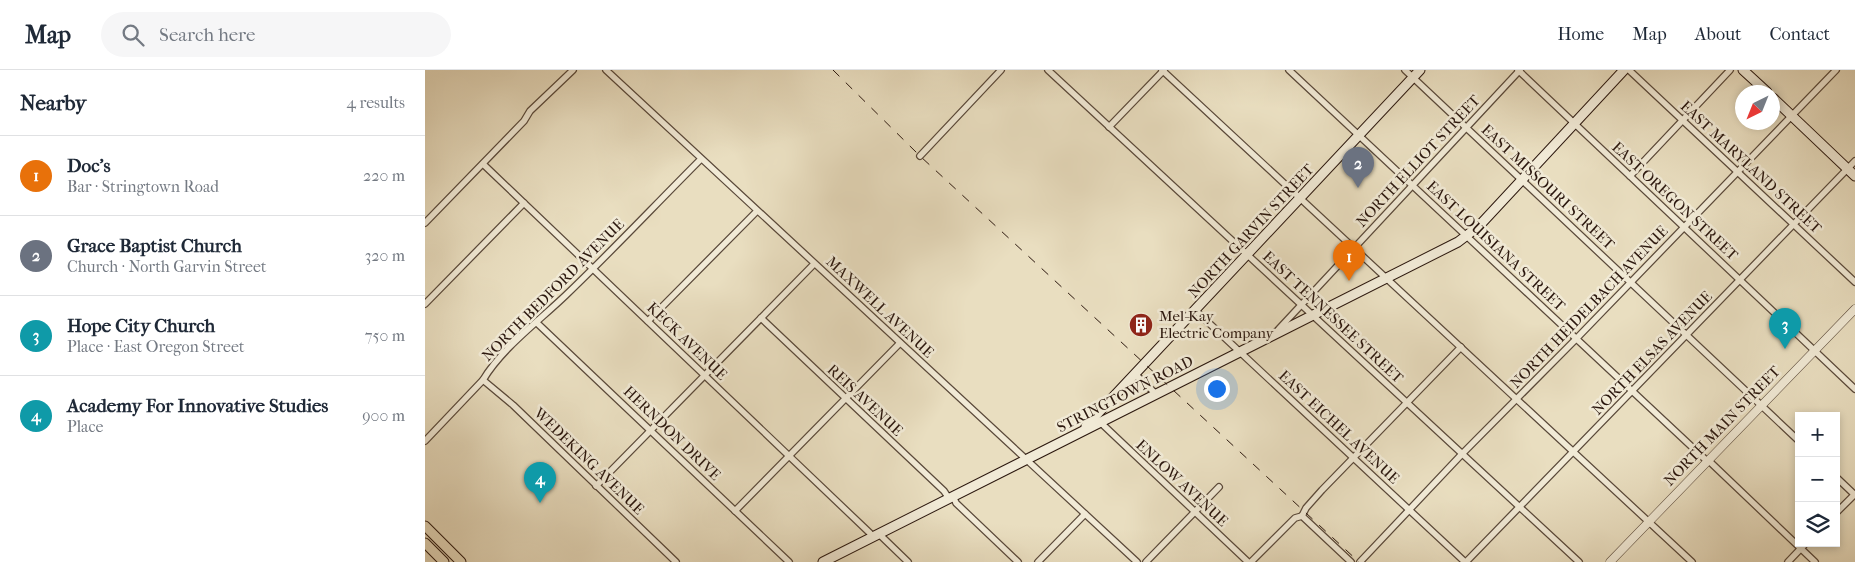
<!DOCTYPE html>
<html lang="en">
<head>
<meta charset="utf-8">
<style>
	body { margin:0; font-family:"IM FELL French Canon",serif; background:#f6f6f7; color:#1f2937 }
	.controls { position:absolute; right:15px; bottom:15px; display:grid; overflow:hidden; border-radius:0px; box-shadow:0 2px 8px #0003 }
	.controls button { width:45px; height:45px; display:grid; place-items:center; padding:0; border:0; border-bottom:1px solid #e0e1e3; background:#fff; color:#1f2937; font:25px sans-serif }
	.compass { position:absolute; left:1310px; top:15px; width:45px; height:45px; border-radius:50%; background:#fff; box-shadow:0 2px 8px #0003; rotate:223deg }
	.you { position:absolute; left:791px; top:318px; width:18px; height:18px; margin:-12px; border:4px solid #fff; border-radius:50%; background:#1a73e8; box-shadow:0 0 0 8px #1a73e833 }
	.badge { display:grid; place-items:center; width:32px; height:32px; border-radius:50%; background:#0f766e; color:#fff; font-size:16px; font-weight:700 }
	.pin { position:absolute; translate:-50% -41px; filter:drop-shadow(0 1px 2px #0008) }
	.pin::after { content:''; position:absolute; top:26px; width:18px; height:15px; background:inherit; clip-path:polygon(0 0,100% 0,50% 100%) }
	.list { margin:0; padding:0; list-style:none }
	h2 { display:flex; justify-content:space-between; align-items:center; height:65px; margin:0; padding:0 20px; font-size:21px }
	h2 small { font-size:16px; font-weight:400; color:#747a83 }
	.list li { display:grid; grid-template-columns:32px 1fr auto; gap:15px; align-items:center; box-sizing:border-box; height:80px; padding:0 20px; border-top:1px solid #e0e1e3 }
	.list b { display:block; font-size:19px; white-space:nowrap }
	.list p { margin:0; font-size:16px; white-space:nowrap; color:#747a83 }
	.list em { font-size:16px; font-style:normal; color:#747a83 }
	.icon { flex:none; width:28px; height:28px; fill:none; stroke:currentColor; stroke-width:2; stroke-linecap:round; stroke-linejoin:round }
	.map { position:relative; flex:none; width:1430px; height:492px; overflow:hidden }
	header { display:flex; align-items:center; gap:30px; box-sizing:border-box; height:70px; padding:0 25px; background:#fff; border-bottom:1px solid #e0e1e3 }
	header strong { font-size:24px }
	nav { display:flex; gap:28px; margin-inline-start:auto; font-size:18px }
	.search { width:350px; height:45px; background:#f6f6f7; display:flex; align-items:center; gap:12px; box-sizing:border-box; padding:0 18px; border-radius:28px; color:#747a83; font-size:19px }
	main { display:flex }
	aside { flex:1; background:#fff }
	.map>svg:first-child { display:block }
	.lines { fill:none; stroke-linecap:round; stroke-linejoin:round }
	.minor-casing { stroke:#5a493a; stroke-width:8 }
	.tertiary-casing { stroke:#5a493a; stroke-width:9 }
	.secondary-casing { stroke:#2b170e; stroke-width:11 }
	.primary-casing { stroke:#2b170e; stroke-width:11 }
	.minor { stroke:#f1ead6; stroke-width:5.5 }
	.tertiary { stroke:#f1ead6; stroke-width:8 }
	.secondary { stroke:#f1ead6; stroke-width:9 }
	.primary { stroke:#e9dec0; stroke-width:9 }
	.rail { stroke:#2b170e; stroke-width:1; stroke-dasharray:9 9; stroke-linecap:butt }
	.labels { text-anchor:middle; stroke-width:5; stroke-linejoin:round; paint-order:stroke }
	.street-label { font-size:15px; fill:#2b170e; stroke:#f1ead6 }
	.poi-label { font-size:15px; fill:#2b170e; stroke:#f1ead6; text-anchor:start }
</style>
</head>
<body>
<header>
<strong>Map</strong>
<div class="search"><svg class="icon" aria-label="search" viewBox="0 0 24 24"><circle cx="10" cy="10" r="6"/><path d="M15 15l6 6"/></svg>Search here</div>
<nav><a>Home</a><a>Map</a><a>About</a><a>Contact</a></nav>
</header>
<main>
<aside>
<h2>Nearby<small>4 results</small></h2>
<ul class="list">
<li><span class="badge" style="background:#e8710a">1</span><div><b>Doc's</b><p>Bar · Stringtown Road</p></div><em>220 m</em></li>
<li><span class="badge" style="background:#6b7280">2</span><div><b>Grace Baptist Church</b><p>Church · North Garvin Street</p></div><em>320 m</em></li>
<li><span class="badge" style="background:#0f9aa8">3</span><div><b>Hope City Church</b><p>Place · East Oregon Street</p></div><em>750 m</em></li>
<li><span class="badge" style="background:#0f9aa8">4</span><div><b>Academy For Innovative Studies</b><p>Place</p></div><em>900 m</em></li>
</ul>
</aside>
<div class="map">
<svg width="1430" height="492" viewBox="0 0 1430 492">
	<rect width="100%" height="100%" fill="#e9dec0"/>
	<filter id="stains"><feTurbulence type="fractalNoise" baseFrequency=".004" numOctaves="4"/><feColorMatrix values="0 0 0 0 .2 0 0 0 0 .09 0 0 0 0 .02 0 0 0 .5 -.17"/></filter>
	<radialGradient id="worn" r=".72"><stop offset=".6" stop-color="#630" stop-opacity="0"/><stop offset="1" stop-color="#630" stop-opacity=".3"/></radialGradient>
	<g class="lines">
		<g class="minor-casing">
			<g id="minor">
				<polyline points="181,0 712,492"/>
				<polyline points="623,0 1154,492"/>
				<polyline points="737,0 1267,492"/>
				<polyline points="864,0 1282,391"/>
				<polyline points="980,0 1374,371"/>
				<polyline points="1093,0 1430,319"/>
				<polyline points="1204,0 1430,212"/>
				<polyline points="684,57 739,0"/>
				<polyline points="495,86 576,0"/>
				<polyline points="58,94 449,467"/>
				<polyline points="1205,106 1305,0"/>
				<polyline points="0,153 99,51 105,41 148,0"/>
				<polyline points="0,234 99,133"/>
				<polyline points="770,240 1040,492"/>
				<polyline points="336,248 519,421 523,427 520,430"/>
				<polyline points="223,251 332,141"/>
				<polyline points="112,253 364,492"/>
				<polyline points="851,262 1095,0"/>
				<polyline points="710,304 731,324"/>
				<polyline points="58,310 88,335 251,492"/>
				<polyline points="675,352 823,492"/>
				<path d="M0,371L58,310C77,278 114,251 141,225C187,181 231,134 276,89"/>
				<polyline points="1283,390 1390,492"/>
				<polyline points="1411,407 1430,425"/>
				<polyline points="171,416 389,194"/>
				<polyline points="528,426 531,433 593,492"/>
				<polyline points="310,441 475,273"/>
				<polyline points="1411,443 1430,424"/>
				<polyline points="877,446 881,438 897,420 1036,277"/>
				<polyline points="877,446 926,492"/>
				<polyline points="454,464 483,492"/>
				<polyline points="613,492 660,444"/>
				<polyline points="721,492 794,417"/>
				<polyline points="826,492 870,448 877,446"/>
				<polyline points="935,492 1037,384 1151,269 1411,0"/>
				<polyline points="1041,492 1430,91"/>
				<polyline points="1363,492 1381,473"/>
			</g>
		</g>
		<g class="tertiary-casing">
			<polyline id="tertiary" points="1185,492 1430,239"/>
		</g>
		<g class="secondary-casing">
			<g id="secondary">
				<polyline points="1318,0 1342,22"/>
				<polyline points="1348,28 1430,106"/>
				<polyline points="661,356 995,0"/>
				<polyline points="398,492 1033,172 1054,156 1199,0"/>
			</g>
		</g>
		<g class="primary-casing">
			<g id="primary">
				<polyline points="0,456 36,492"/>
				<polyline points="0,473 19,492"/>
			</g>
		</g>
		<use href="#minor" class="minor"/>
		<use href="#tertiary" class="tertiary"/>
		<use href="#secondary" class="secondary"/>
		<use href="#primary" class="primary"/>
		<polyline class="rail" points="408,0 495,86 934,492"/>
	</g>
	<defs>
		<g id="building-disc" transform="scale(1.25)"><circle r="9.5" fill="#8f2418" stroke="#f1ead6"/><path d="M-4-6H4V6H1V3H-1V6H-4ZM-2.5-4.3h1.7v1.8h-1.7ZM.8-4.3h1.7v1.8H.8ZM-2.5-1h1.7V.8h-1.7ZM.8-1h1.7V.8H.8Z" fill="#fff"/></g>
	</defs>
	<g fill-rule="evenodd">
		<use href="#building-disc" x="716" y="255"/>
	</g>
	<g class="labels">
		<g class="street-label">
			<text transform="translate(993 91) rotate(-47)" y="5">NORTH ELLIOT STREET</text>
			<text transform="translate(1326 97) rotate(43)" y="5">EAST MARYLAND STREET</text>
			<text transform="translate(1123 117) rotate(43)" y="5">EAST MISSOURI STREET</text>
			<text transform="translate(1250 131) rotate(43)" y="5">EAST OREGON STREET</text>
			<text transform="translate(826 161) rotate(-47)" y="5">NORTH GARVIN STREET</text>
			<text transform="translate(1071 176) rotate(43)" y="5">EAST LOUISIANA STREET</text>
			<text transform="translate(128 220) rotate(-45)" y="5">NORTH BEDFORD AVENUE</text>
			<text transform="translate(455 237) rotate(43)" y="5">MAXWELL AVENUE</text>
			<text transform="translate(1164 237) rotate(-46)" y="5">NORTH HEIDELBACH AVENUE</text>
			<text transform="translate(908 247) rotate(43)" y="5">EAST TENNESSEE STREET</text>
			<text transform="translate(262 271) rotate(44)" y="5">KECK AVENUE</text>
			<text transform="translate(1227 283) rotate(-46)" y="5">NORTH ELSAS AVENUE</text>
			<text transform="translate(700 324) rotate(-27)" y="5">STRINGTOWN ROAD</text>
			<text transform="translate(440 330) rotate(43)" y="5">REIS AVENUE</text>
			<text transform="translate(1297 356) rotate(-46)" y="5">NORTH MAIN STREET</text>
			<text transform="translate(914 357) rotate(43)" y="5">EAST EICHEL AVENUE</text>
			<text transform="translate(247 363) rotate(44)" y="5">HERNDON DRIVE</text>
			<text transform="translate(164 391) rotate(44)" y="5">WEDEKING AVENUE</text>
			<text transform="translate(757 413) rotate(43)" y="5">ENLOW AVENUE</text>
		</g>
		<g class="poi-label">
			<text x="734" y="251">Mel-Kay<tspan x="734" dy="17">Electric Company</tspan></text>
		</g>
	</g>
	<rect width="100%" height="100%" filter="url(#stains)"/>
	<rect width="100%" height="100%" fill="url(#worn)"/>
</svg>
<div class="controls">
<button>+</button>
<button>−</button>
<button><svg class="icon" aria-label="layers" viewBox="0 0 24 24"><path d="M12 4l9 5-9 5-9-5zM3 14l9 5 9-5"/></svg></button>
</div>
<svg class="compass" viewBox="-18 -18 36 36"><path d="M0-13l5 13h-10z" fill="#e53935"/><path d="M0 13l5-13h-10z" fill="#747a83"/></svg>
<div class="you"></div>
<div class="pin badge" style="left:924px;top:211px;background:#e8710a">1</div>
<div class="pin badge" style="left:933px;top:118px;background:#6b7280">2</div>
<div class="pin badge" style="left:1360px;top:279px;background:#0f9aa8">3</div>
<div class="pin badge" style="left:115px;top:433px;background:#0f9aa8">4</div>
</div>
</main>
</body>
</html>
